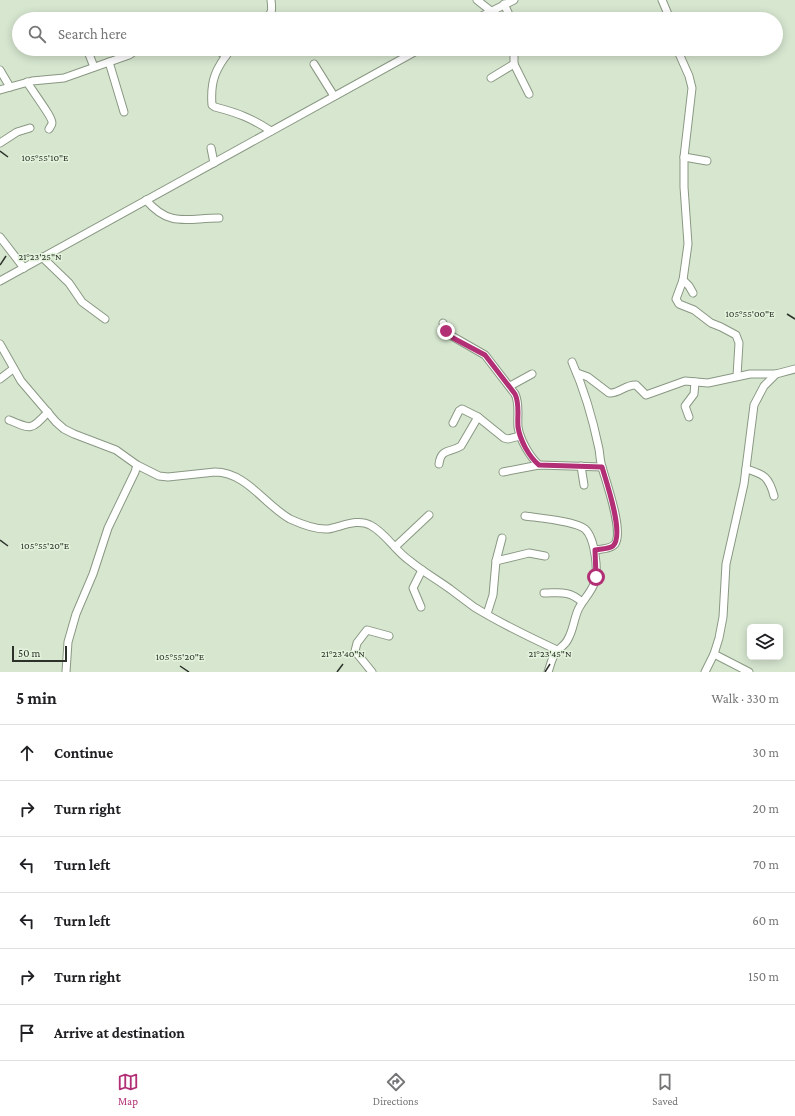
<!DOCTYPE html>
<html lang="en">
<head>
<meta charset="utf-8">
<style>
	body { margin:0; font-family:"Crimson Pro",serif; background:#f2f2f2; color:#202124 }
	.controls { position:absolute; right:12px; bottom:12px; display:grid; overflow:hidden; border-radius:6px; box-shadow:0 2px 10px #0003 }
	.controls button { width:36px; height:36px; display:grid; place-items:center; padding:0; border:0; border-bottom:1px solid #e0e0e0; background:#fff; color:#202124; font:20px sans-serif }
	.scale { position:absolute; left:12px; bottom:10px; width:55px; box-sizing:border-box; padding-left:4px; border:2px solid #2c322a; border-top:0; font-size:11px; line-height:14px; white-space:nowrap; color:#2c322a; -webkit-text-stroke:3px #e4f3dc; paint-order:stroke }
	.stop { position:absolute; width:12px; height:12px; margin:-9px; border:3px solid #b22e75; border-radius:50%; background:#fff }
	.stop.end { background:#b22e75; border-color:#fff; box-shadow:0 1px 4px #0008 }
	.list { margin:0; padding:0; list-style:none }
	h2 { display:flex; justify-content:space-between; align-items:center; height:52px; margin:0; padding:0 16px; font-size:17px }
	h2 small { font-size:13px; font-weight:400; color:#757577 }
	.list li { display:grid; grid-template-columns:26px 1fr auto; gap:12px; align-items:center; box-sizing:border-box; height:56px; padding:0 16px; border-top:1px solid #e0e0e0 }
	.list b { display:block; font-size:15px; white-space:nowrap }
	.list em { font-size:13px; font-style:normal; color:#757577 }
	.icon { flex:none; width:22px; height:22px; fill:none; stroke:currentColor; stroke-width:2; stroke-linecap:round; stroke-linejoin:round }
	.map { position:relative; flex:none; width:795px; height:672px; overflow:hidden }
	.search { position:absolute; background:#fff; box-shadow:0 2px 10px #0003; left:12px; right:12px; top:12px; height:44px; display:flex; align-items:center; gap:10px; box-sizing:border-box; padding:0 14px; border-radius:22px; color:#757577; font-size:15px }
	.sheet { height:388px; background:#fff }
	nav { display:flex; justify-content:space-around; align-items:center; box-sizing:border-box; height:56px; border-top:1px solid #e0e0e0; background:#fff; font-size:11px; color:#757577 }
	nav a { display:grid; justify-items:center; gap:2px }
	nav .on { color:#b22e75 }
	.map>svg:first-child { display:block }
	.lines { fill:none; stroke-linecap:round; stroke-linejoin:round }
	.minor-casing { stroke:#8a9883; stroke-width:9 }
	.minor { stroke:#fff; stroke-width:7 }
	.route { stroke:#b22e75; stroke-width:5 }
	.ticks { fill:none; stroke:#2c322a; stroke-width:1.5 }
	.ticks-label { font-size:10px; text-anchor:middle; fill:#2c322a; stroke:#e4f3dc; stroke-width:3; stroke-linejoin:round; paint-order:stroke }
</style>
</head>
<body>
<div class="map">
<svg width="795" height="672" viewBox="0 0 795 672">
	<rect width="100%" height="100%" fill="#d6e6cf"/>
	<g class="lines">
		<g class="minor-casing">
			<g id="minor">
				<polyline points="477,0 491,11"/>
				<polyline points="662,0 670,19"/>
				<polyline points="504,4 511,19"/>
				<path d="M265,19C273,14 272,9 271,0"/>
				<polyline points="476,19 514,0"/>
				<polyline points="87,49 94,67"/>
				<polyline points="216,49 226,56"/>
				<path d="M231,49C216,68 210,80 212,105L215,107C238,113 251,118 271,131"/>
				<polyline points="514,49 514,64 529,94"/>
				<polyline points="677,49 689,76 692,88 684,157 684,187 688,244 683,280 676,299 679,304 694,310 711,323 721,327 736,335 739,343 737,376"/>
				<polyline points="109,62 124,112"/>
				<polyline points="314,64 334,96"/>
				<polyline points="0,70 10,87"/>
				<polyline points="491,78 514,64"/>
				<path d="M27,82C31,89 53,118 52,123C52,125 50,127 49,129"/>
				<polyline points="0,90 32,81 64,78 129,55 132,53 134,49"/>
				<polyline points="0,143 17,132 30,128"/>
				<polyline points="211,148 214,163"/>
				<polyline points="684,157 707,161"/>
				<path d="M146,200C170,228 187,218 219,218"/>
				<polyline points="0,237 24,268"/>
				<polyline points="42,257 69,283 82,302 105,319"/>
				<polyline points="683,280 689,286 693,293"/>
				<polyline points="0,281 420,49"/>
				<path d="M443,323L446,331L450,335L485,355L515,394C520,404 517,416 518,427C520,440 530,457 539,465"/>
				<path d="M0,344L21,381L56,422L64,429L74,434L116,450L137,465L159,476L168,477L215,472C246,472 265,505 290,519C301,524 316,530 328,529C341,527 357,518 370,525C386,533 395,551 410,561C422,571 436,579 450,589C458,595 466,601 474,607C500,623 529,637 557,650"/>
				<path d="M572,362C584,389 593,420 599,449C600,455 600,461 602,467C606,482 624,531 615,544C611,549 601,549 595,550"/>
				<path d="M577,373L588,377L609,393C619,394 626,384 636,385L646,395L685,381L708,383L750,374H776"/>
				<polyline points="0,379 13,369"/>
				<polyline points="510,386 532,374"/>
				<polyline points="689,417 685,406 694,394 695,382"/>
				<path d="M9,420C32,430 31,430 48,412"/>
				<polyline points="453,423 459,411 462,409 478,417 504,438 508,439 520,436"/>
				<path d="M439,464C441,448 450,453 461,446L478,417"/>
				<polyline points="581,466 584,485"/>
				<path d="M746,469C764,474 769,477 774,496"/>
				<polyline points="503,472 539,465 602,467"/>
				<path d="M525,516C539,518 575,521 585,529C595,538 599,572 594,584C590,594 582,601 578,610C574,619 573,631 568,639C566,644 562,646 558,650C552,655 551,664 548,672"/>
				<polyline points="395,547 429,515"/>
				<polyline points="496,561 529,553 545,556"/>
				<path d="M544,593C559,593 569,590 582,602"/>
				<polyline points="421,607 413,588 422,570"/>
				<polyline points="487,614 493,595 496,561 502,538"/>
				<polyline points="714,654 749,672"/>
				<polyline points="66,672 68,642 76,614 93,574 108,528 135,472 137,465"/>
				<polyline points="372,672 355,651 357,643 367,630 389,636"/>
				<polyline points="705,672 714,654 719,638 723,617 726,564 744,484 754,405 764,386 776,374 795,369"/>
			</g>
		</g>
		<use href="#minor" class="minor"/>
	</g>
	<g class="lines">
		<path class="route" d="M446,331L453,338L485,355L515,394C520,404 517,416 518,427C520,440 529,457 539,465L602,467C606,481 625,535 613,546C609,549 600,549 595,550L596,577"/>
	</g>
	<path class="ticks" d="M0,151L8,157M0,265L6,256M787,314L795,319M0,540L8,546M180,666L189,672M337,672L343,664M545,672L550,664"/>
	<g class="ticks-label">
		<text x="45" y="161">105°55'10"E</text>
		<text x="40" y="260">21°23'25"N</text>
		<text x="750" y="317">105°55'00"E</text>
		<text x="45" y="549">105°55'20"E</text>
		<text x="343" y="657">21°23'40"N</text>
		<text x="550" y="657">21°23'45"N</text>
		<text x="180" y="660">105°55'20"E</text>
	</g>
</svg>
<div class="controls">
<button><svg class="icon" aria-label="layers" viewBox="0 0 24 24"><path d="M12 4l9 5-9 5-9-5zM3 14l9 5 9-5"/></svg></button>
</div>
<div class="scale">50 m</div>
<div class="stop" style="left:596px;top:577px"></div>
<div class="stop end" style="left:446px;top:331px"></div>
<div class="search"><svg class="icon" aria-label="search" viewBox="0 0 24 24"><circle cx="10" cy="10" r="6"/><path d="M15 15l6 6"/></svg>Search here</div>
</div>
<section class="sheet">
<h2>5 min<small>Walk · 330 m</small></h2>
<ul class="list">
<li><svg class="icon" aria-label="ahead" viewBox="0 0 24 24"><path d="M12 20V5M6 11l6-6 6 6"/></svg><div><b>Continue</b></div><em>30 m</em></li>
<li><svg class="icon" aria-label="right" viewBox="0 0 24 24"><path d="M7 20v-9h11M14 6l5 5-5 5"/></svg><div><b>Turn right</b></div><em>20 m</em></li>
<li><svg class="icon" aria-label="left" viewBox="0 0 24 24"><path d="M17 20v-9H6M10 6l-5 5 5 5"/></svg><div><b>Turn left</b></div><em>70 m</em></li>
<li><svg class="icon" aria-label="left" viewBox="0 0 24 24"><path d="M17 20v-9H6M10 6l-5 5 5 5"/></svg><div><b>Turn left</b></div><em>60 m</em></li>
<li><svg class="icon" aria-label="right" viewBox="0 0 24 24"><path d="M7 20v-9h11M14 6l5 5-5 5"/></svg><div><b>Turn right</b></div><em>150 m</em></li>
<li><svg class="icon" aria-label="arrive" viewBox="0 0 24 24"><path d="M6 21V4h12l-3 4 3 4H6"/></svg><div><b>Arrive at destination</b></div></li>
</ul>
</section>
<nav>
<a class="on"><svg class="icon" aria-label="map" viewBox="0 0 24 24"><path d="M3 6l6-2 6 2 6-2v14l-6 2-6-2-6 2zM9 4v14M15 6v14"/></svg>Map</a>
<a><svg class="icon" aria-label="directions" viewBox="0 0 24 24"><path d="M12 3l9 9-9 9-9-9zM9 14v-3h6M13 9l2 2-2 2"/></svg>Directions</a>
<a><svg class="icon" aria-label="saved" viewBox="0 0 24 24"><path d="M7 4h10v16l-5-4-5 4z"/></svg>Saved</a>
</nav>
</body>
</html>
